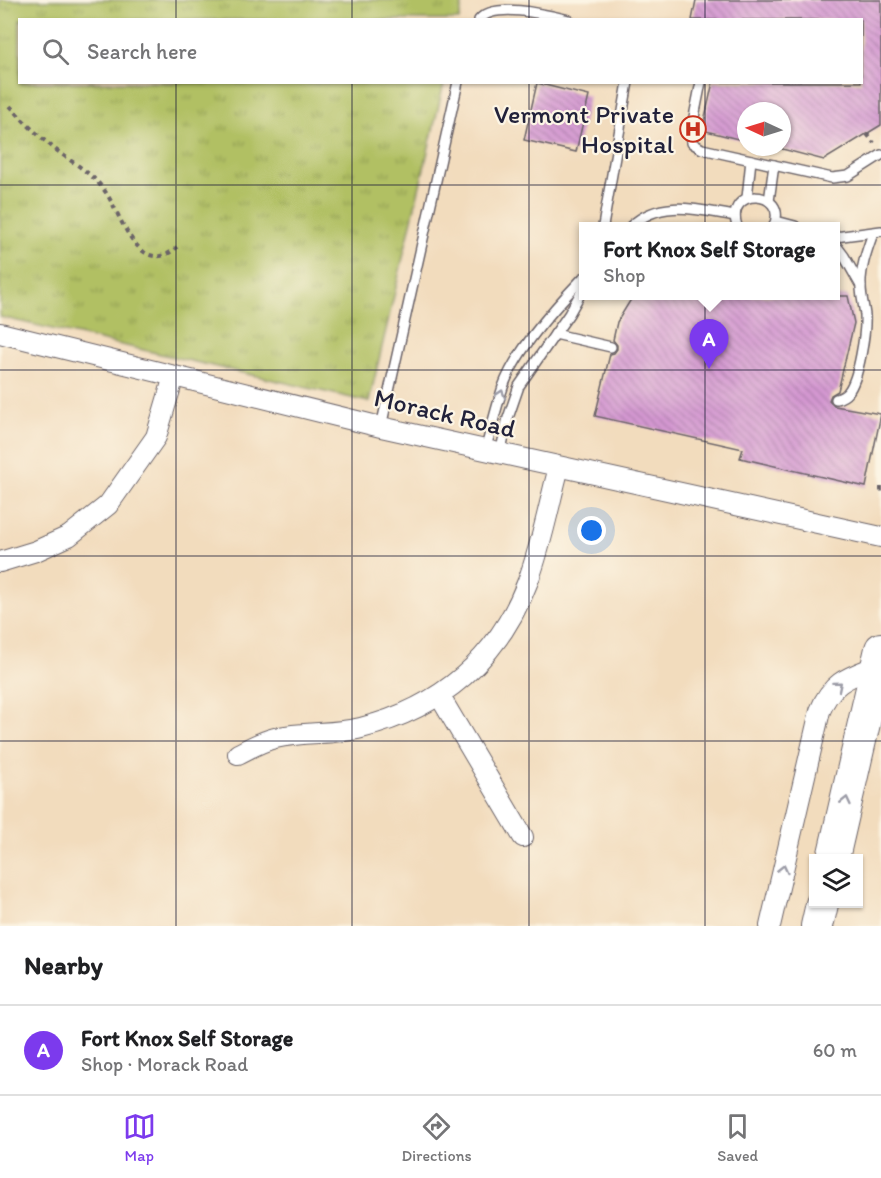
<!DOCTYPE html>
<html lang="en">
<head>
<meta charset="utf-8">
<style>
	body { margin:0; font-family:Itim,sans-serif; background:#f2f2f2; color:#202124 }
	.controls { position:absolute; right:18px; bottom:18px; display:grid; overflow:hidden; border-radius:0px; box-shadow:0 2px 4px #0004 }
	.controls button { width:54px; height:54px; display:grid; place-items:center; padding:0; border:0; border-bottom:2px solid #e0e0e0; background:#fff; color:#202124; font:30px sans-serif }
	.compass { position:absolute; left:737px; top:102px; width:54px; height:54px; border-radius:50%; background:#fff; box-shadow:0 2px 4px #0004; rotate:274deg }
	.you { position:absolute; left:592px; top:531px; width:21px; height:21px; margin:-15px; border:4px solid #fff; border-radius:50%; background:#1a73e8; box-shadow:0 0 0 9px #1a73e833 }
	.badge { display:grid; place-items:center; width:39px; height:39px; border-radius:50%; background:#7c3aed; color:#fff; font-size:20px; font-weight:700 }
	.pin { position:absolute; translate:-50% -50px; filter:drop-shadow(0 2px 3px #0008) }
	.pin::after { content:''; position:absolute; top:32px; width:21px; height:18px; background:inherit; clip-path:polygon(0 0,100% 0,50% 100%) }
	.popup { position:absolute; left:579px; top:222px; width:261px; height:78px; box-sizing:border-box; display:grid; place-content:center; border-radius:0px; background:#fff; filter:drop-shadow(0 2px 4px #0005); font-size:20px; white-space:nowrap; color:#757577 }
	.popup b { font-size:22px; color:#202124 }
	.popup::after { content:''; position:absolute; left:50%; top:100%; margin-left:-12px; border:12px solid transparent; border-top-color:#fff }
	.list { margin:0; padding:0; list-style:none }
	h2 { display:flex; justify-content:space-between; align-items:center; height:78px; margin:0; padding:0 24px; font-size:26px }
	h2 small { font-size:20px; font-weight:400; color:#757577 }
	.list li { display:grid; grid-template-columns:39px 1fr auto; gap:18px; align-items:center; box-sizing:border-box; height:90px; padding:0 24px; border-top:2px solid #e0e0e0 }
	.list b { display:block; font-size:22px; white-space:nowrap }
	.list p { margin:0; font-size:20px; white-space:nowrap; color:#757577 }
	.list em { font-size:20px; font-style:normal; color:#757577 }
	.icon { flex:none; width:33px; height:33px; fill:none; stroke:currentColor; stroke-width:2; stroke-linecap:round; stroke-linejoin:round }
	.map { position:relative; flex:none; width:881px; height:926px; overflow:hidden }
	.search { position:absolute; background:#fff; box-shadow:0 2px 4px #0004; left:18px; right:18px; top:18px; height:66px; display:flex; align-items:center; gap:15px; box-sizing:border-box; padding:0 21px; border-radius:0px; color:#757577; font-size:22px }
	.sheet { height:168px; background:#fff }
	nav { display:flex; justify-content:space-around; align-items:center; box-sizing:border-box; height:84px; border-top:2px solid #e0e0e0; background:#fff; font-size:16px; color:#757577 }
	nav a { display:grid; justify-items:center; gap:3px }
	nav .on { color:#7c3aed }
	.map>svg:first-child { display:block }
	.grass { fill:url(#grass-tufts); stroke:#6a714f; stroke-width:1.5 }
	.building { fill:url(#building-back-hatch) }
	.lines { fill:none; stroke-linecap:round; stroke-linejoin:round }
	.service-casing { stroke:#6b6368; stroke-width:12 }
	.minor-casing { stroke:#6b6368; stroke-width:22 }
	.trunk-casing { stroke:#6b6368; stroke-width:34 }
	.path { stroke:#6b6368; stroke-width:4; stroke-dasharray:4.5 4.5; stroke-linecap:butt }
	.service { stroke:#fff; stroke-width:9 }
	.minor { stroke:#fff; stroke-width:20 }
	.trunk { stroke:#fff; stroke-width:32 }
	.oneway { stroke:#9c9ca7 }
	.grid { fill:none; stroke:#22223b; stroke-width:1.5; stroke-opacity:0.55 }
	.labels { text-anchor:middle; stroke-width:4.5; stroke-linejoin:round; paint-order:stroke }
	.poi-label { font-size:26px; fill:#22223b; stroke:#fcf5e5; text-anchor:end }
	.street-label { font-size:26px; fill:#22223b; stroke:#fcf5e5 }
</style>
</head>
<body>
<div class="map">
<svg width="881" height="926" viewBox="0 0 881 926">
	<defs>
		<pattern id="grass-tufts" width="24" height="20" patternUnits="userSpaceOnUse" patternTransform="scale(1.5)"><rect width="24" height="20" fill="#b1c063"/><path d="M3 7l-1-3M5 7V3M7 7l1-3M15 17l-1-3M17 17v-4M19 17l1-3" fill="none" stroke="#909c53"/></pattern>
		<pattern id="building-back-hatch" width="6" height="6" patternUnits="userSpaceOnUse" patternTransform="scale(1.5)"><rect width="6" height="6" fill="#d498d1"/><path d="M-1 5l2 2M0 0l6 6M5-1l2 2" fill="none" stroke="#ac7cab"/></pattern>
	</defs>
	<rect width="100%" height="100%" fill="#fcf5e5"/>
	<filter id="ink" filterUnits="userSpaceOnUse"><feTurbulence type="fractalNoise" baseFrequency=".0167" numOctaves="2"/><feDisplacementMap in="SourceGraphic" scale="12" xChannelSelector="R" yChannelSelector="G"/><feConvolveMatrix kernelMatrix="1 2 1 2 8 2 1 2 1" color-interpolation-filters="sRGB"/></filter>
	<filter id="wash" filterUnits="userSpaceOnUse"><feTurbulence type="fractalNoise" baseFrequency=".008" numOctaves="4" result="noise"/><feDisplacementMap in="SourceGraphic" scale="24" xChannelSelector="R" yChannelSelector="G"/><feGaussianBlur stdDeviation="1.35" result="paint"/><feColorMatrix in="noise" values="0 0 0 0 0 0 0 0 0 0 0 0 0 0 0 0 0 1.4 0 .05"/><feComposite in="paint" operator="in"/></filter>
	<g filter="url(#wash)">
		<rect width="100%" height="100%" fill="#f2dcbd"/>
		<polygon class="grass" points="0,0 463,0 459,20 20,20 20,82 444,83 369,402 0,317"/>
		<g id="blocks">
			<g class="building">
				<polygon points="696,0 881,0 881,125 824,160 782,149 782,111 746,111 746,141 702,130 713,82 861,82 861,20 692,20"/>
				<polygon points="537,83 589,96 576,152 524,140"/>
				<polygon points="633,296 848,296 854,323 838,391 831,395 829,400 835,406 881,414 866,487 740,458 743,449 595,416 610,354 614,353 617,349 617,345 613,340 617,322"/>
			</g>
		</g>
	</g>
	<g filter="url(#ink)">
		<use href="#blocks" fill-opacity="0" stroke="#6b6368" stroke-width="1.5"/>
		<g class="lines">
			<g class="service-casing">
				<g id="service">
					<path d="M479,20C494,1 548,15 569,20"/>
					<polyline points="701,82 691,132 692,143 702,149 832,178 848,176 881,155"/>
					<polyline points="747,198 751,160"/>
					<polyline points="769,201 774,165"/>
					<polyline points="776,221 795,226"/>
					<polyline points="603,226 628,82"/>
					<path d="M631,226C661,198 698,210 735,216"/>
					<path d="M737,226C724,186 789,189 774,226"/>
					<polyline points="835,237 881,231"/>
					<polyline points="835,244 844,256 861,286"/>
					<polyline points="555,334 611,347"/>
					<path d="M836,399C841,398 845,396 848,392C859,379 866,332 865,315C864,306 861,296 861,287C860,269 867,250 873,233"/>
					<polyline points="381,427 458,82"/>
					<path d="M485,451C491,430 496,408 503,387C516,350 556,306 583,278"/>
					<polyline points="500,454 508,418 519,386 569,314 583,289"/>
				</g>
			</g>
			<g class="minor-casing">
				<g id="minor">
					<polyline points="0,333 381,427 881,537"/>
					<polyline points="0,562 36,551 69,536 108,505 156,437 174,376"/>
					<polyline points="439,695 523,837"/>
					<path d="M238,754C250,748 262,741 275,738C304,731 333,735 361,728C441,708 499,658 528,581C542,544 549,504 559,467"/>
					<path d="M770,926L820,711C832,681 849,677 877,666"/>
				</g>
			</g>
			<g class="trunk-casing">
				<g id="trunk">
					<polyline points="833,858 881,649"/>
					<polyline points="817,926 822,904"/>
				</g>
			</g>
			<g class="path">
				<path d="M10,106C22,119 35,133 50,145C66,159 87,169 101,186C117,205 123,236 144,252C155,260 168,256 177,247"/>
				<polyline points="867,134 874,143"/>
				<polyline points="881,487 881,494"/>
			</g>
			<use href="#service" class="service"/>
			<use href="#minor" class="minor"/>
			<use href="#trunk" class="trunk"/>
		</g>
		<defs><path id="oneway-chevron" d="M-2-3.5L2.5 0L-2 3.5" fill="none" stroke-width="1.6" stroke-linecap="round" stroke-linejoin="round" transform="scale(1.5)"/></defs>
		<g class="oneway">
			<use href="#oneway-chevron" transform="translate(501 394) rotate(-73)"/>
			<use href="#oneway-chevron" transform="translate(838 685) rotate(-40)"/>
			<use href="#oneway-chevron" transform="translate(846 801) rotate(-77)"/>
			<use href="#oneway-chevron" transform="translate(783 869) rotate(-77)"/>
		</g>
	</g>
	<path class="grid" d="M176,0V20M352,0V20M529,0V20M705,0V20M176,82V926M352,82V926M529,82V926M705,82V926M0,185H881M0,370H881M0,556H881M0,741H881"/>
	<defs>
		<g id="hospital-ring" transform="scale(1.35)"><circle r="9.5" fill="#fcf5e5" stroke="#c8321e" stroke-width="1.5"/><path d="M-5-5h3v3.5h4V-5h3V5h-3V1.5h-4V5h-3Z" fill="#c8321e"/></g>
	</defs>
	<g fill-rule="evenodd">
		<use href="#hospital-ring" x="693" y="129"/>
	</g>
	<g class="labels">
		<g class="poi-label">
			<text x="674" y="123">Vermont Private<tspan x="674" dy="30">Hospital</tspan></text>
		</g>
		<g class="street-label">
			<text transform="translate(445 413) rotate(13)" y="9">Morack Road</text>
		</g>
	</g>
</svg>
<div class="controls">
<button><svg class="icon" aria-label="layers" viewBox="0 0 24 24"><path d="M12 4l9 5-9 5-9-5zM3 14l9 5 9-5"/></svg></button>
</div>
<svg class="compass" viewBox="-18 -18 36 36"><path d="M0-13l5 13h-10z" fill="#e53935"/><path d="M0 13l5-13h-10z" fill="#757577"/></svg>
<div class="you"></div>
<div class="pin badge" style="left:709px;top:369px">A</div>
<div class="popup"><b>Fort Knox Self Storage</b>Shop</div>
<div class="search"><svg class="icon" aria-label="search" viewBox="0 0 24 24"><circle cx="10" cy="10" r="6"/><path d="M15 15l6 6"/></svg>Search here</div>
</div>
<section class="sheet">
<h2>Nearby<small></small></h2>
<ul class="list">
<li><span class="badge">A</span><div><b>Fort Knox Self Storage</b><p>Shop · Morack Road</p></div><em>60 m</em></li>
</ul>
</section>
<nav>
<a class="on"><svg class="icon" aria-label="map" viewBox="0 0 24 24"><path d="M3 6l6-2 6 2 6-2v14l-6 2-6-2-6 2zM9 4v14M15 6v14"/></svg>Map</a>
<a><svg class="icon" aria-label="directions" viewBox="0 0 24 24"><path d="M12 3l9 9-9 9-9-9zM9 14v-3h6M13 9l2 2-2 2"/></svg>Directions</a>
<a><svg class="icon" aria-label="saved" viewBox="0 0 24 24"><path d="M7 4h10v16l-5-4-5 4z"/></svg>Saved</a>
</nav>
</body>
</html>
